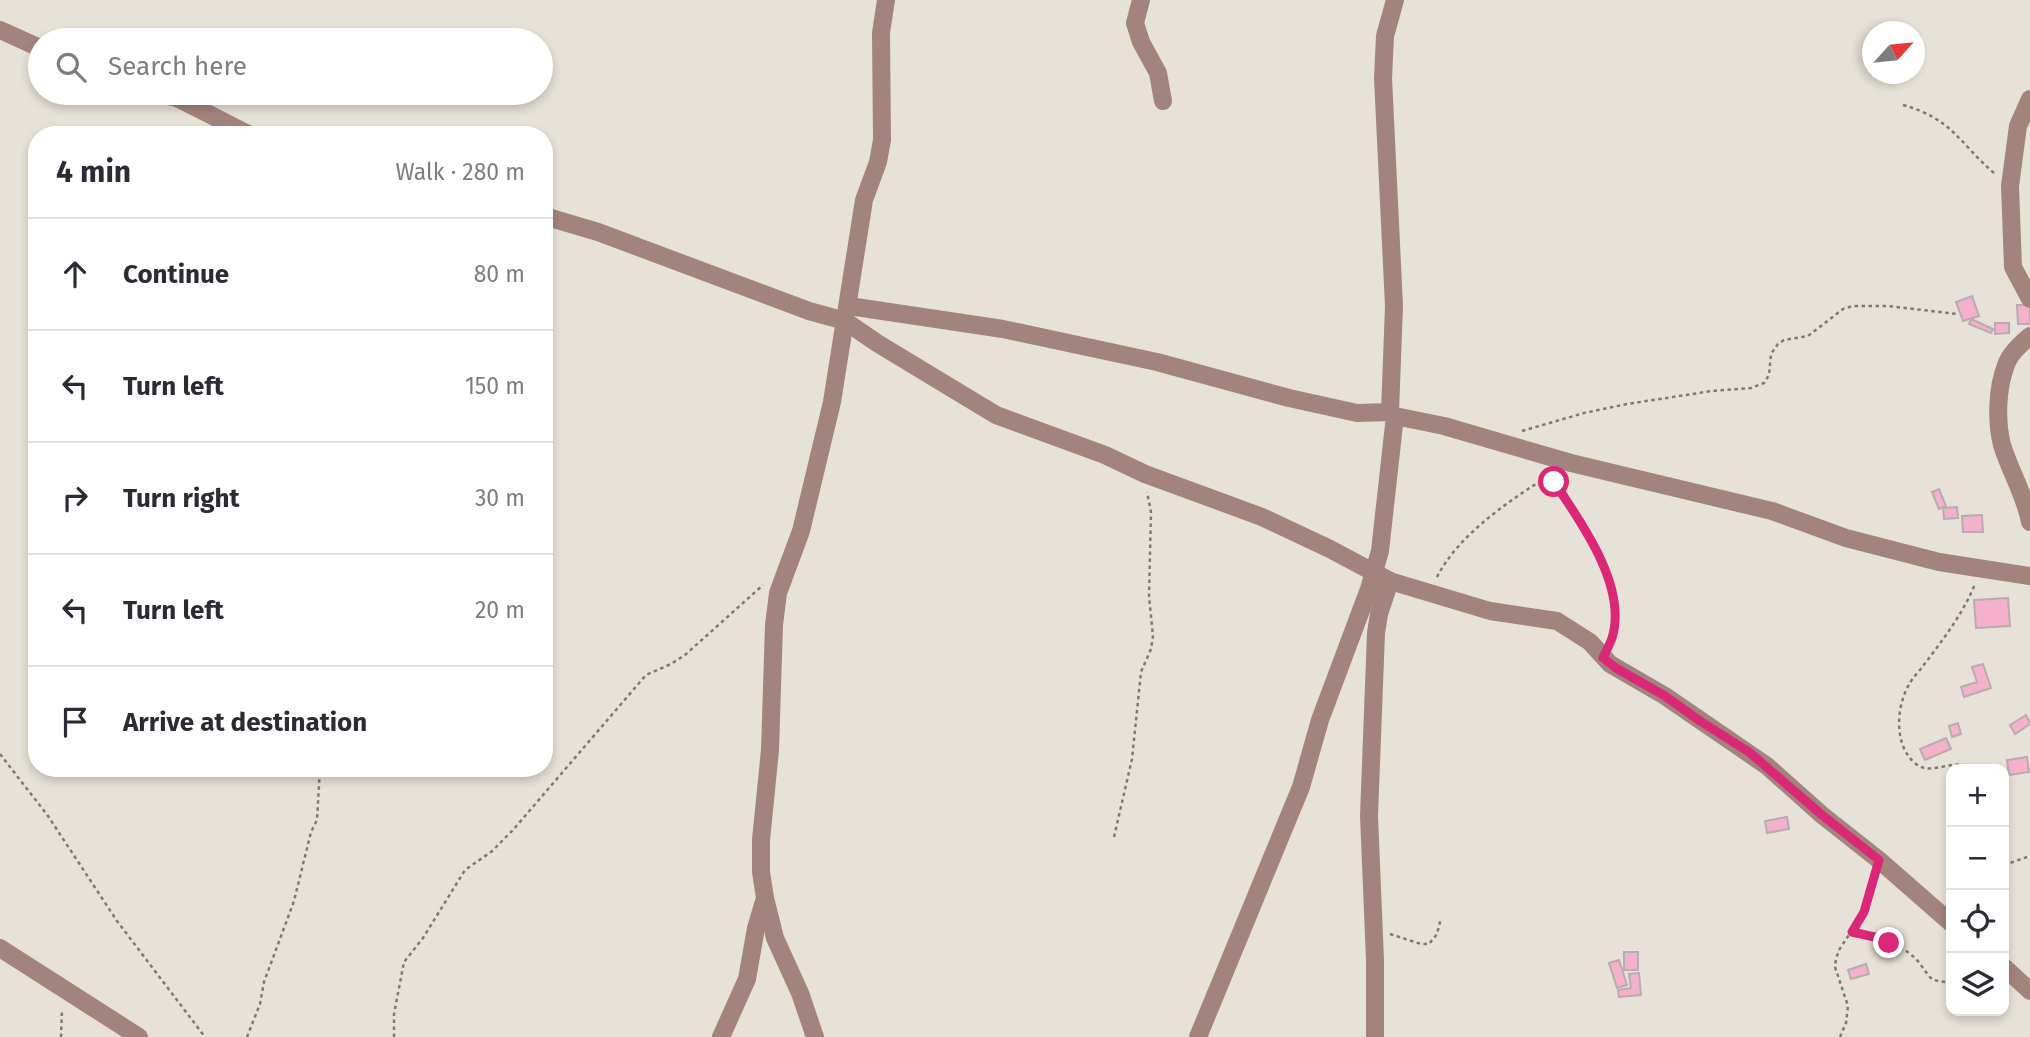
<!DOCTYPE html>
<html lang="en">
<head>
<meta charset="utf-8">
<style>
	body { margin:0; font-family:"Fira Sans",sans-serif; background:#f2f2f3; color:#2b2b33 }
	.controls { position:absolute; right:21px; bottom:21px; display:grid; overflow:hidden; border-radius:14px; box-shadow:0 4px 10px #0003 }
	.controls button { width:63px; height:63px; display:grid; place-items:center; padding:0; border:0; border-bottom:2px solid #e1e1e2; background:#fff; color:#2b2b33; font:35px sans-serif }
	.compass { position:absolute; left:1862px; top:21px; width:63px; height:63px; border-radius:50%; background:#fff; box-shadow:0 4px 10px #0003; rotate:63deg }
	.stop { position:absolute; width:21px; height:21px; margin:-16px; border:5px solid #db2777; border-radius:50%; background:#fff }
	.stop.end { background:#db2777; border-color:#fff; box-shadow:0 2px 7px #0008 }
	.list { margin:0; padding:0; list-style:none }
	h2 { display:flex; justify-content:space-between; align-items:center; height:91px; margin:0; padding:0 28px; font-size:30px }
	h2 small { font-size:23px; font-weight:400; color:#7c7c81 }
	.list li { display:grid; grid-template-columns:46px 1fr auto; gap:21px; align-items:center; box-sizing:border-box; height:112px; padding:0 28px; border-top:2px solid #e1e1e2 }
	.list b { display:block; font-size:26px; white-space:nowrap }
	.list em { font-size:23px; font-style:normal; color:#7c7c81 }
	.icon { flex:none; width:38px; height:38px; fill:none; stroke:currentColor; stroke-width:2; stroke-linecap:round; stroke-linejoin:round }
	.map { position:relative; flex:none; width:2030px; height:1037px; overflow:hidden }
	.search { position:absolute; background:#fff; box-shadow:0 4px 10px #0003; left:28px; top:28px; width:525px; height:77px; display:flex; align-items:center; gap:18px; box-sizing:border-box; padding:0 24px; border-radius:38px; color:#7c7c81; font-size:26px }
	.panel { position:absolute; background:#fff; box-shadow:0 4px 10px #0003; left:28px; top:126px; width:525px; height:651px; border-radius:28px }
	.map>svg:first-child { display:block }
	.building { fill:#f5b0cb; stroke:#b8acb0; stroke-width:2 }
	.lines { fill:none; stroke-linecap:round; stroke-linejoin:round }
	.path { stroke:#7d7972; stroke-width:2.5; stroke-dasharray:3.5 3.5; stroke-linecap:butt }
	.minor { stroke:#a3847d; stroke-width:18 }
	.route { stroke:#db2777; stroke-width:9 }
</style>
</head>
<body>
<div class="map">
<svg width="2030" height="1037" viewBox="0 0 2030 1037">
	<rect width="100%" height="100%" fill="#e7e2d7"/>
	<g class="building">
		<polygon points="1972,296 1979,316 1963,321 1956,302"/>
		<polygon points="2017,305 2030,305 2030,324 2018,324"/>
		<polygon points="1971,319 1993,329 1991,333 1969,324"/>
		<polygon points="1995,323 2009,323 2009,333 1995,334"/>
		<polygon points="1939,489 1946,506 1939,509 1932,492"/>
		<polygon points="1957,507 1958,518 1944,519 1943,508"/>
		<polygon points="1982,515 1983,532 1963,532 1962,516"/>
		<polygon points="2008,598 2010,626 1976,628 1974,600"/>
		<polygon points="1983,664 1991,688 1964,697 1961,687 1977,682 1972,667"/>
		<polygon points="2026,715 2030,724 2015,734 2010,725"/>
		<polygon points="1958,723 1961,734 1952,737 1949,726"/>
		<polygon points="1946,738 1951,749 1925,760 1920,749"/>
		<polygon points="2027,757 2029,772 2009,775 2007,760"/>
		<polygon points="1787,817 1789,829 1767,833 1765,821"/>
		<rect x="1624" y="952" width="14" height="18"/>
		<polygon points="1619,960 1627,985 1617,988 1609,963"/>
		<polygon points="1866,964 1869,974 1851,979 1848,970"/>
		<polygon points="1639,973 1641,995 1619,997 1618,990 1631,988 1629,974"/>
	</g>
	<g class="lines">
		<g class="path">
			<path d="M1903,105C1953,119 1959,143 1994,173"/>
			<polyline points="1522,431 1584,413 1627,404 1712,391 1751,388 1764,383 1769,375 1771,354 1778,344 1784,340 1808,336 1843,309 1853,306 1888,306 1957,314"/>
			<polyline points="1550,473 1594,546 1609,579 1614,621 1610,642"/>
			<path d="M1437,577C1459,534 1510,500 1550,475"/>
			<polyline points="0,754 48,816 117,921 205,1037"/>
			<path d="M1972,769C1955,756 1932,777 1916,764C1893,746 1896,705 1910,683C1913,677 1919,672 1923,666C1942,641 1963,614 1975,584"/>
			<polyline points="1114,837 1132,759 1141,672 1151,649 1153,636 1149,596 1151,512 1147,492"/>
			<polyline points="2004,850 2008,863"/>
			<polyline points="2004,865 2030,856"/>
			<path d="M1853,933C1874,936 1899,943 1915,958C1922,965 1926,974 1933,980L1951,983"/>
			<polyline points="1390,934 1421,944 1429,944 1437,934 1441,918"/>
			<polyline points="61,1037 62,1009"/>
			<polyline points="247,1037 260,1004 264,982 294,901 311,832 317,820 320,768"/>
			<polyline points="394,1037 394,1014 404,962 423,938 465,870 491,852 513,830 646,675 671,664 685,655 763,585"/>
			<polyline points="1840,1037 1846,1023 1848,1006 1835,967 1836,959 1839,950 1864,912 1874,879"/>
		</g>
		<g class="minor">
			<polyline points="1141,0 1135,23 1141,42 1158,73 1163,101"/>
			<polyline points="0,30 40,48"/>
			<polyline points="155,93 177,98 250,135"/>
			<polyline points="2030,99 2018,126 2010,186 2013,267 2030,299"/>
			<polyline points="544,216 598,232 809,311 845,321 877,343 996,415 1105,455 1145,474 1262,517 1330,549 1390,581 1490,611 1557,621 1590,642 1610,664 1665,696 1767,766 1822,815 1879,860 1951,923"/>
			<polyline points="849,306 1003,329 1157,362 1289,398 1357,413 1390,412"/>
			<path d="M2030,336C2021,344 2010,353 2006,365C1997,388 1996,421 2002,445C2010,471 2025,495 2030,522"/>
			<polyline points="1395,416 1444,426 1571,463 1772,511 1846,538 1939,562 2030,576"/>
			<polyline points="0,948 139,1037"/>
			<polyline points="2004,967 2030,991"/>
			<polyline points="721,1037 747,979 756,928 765,898"/>
			<polyline points="815,1037 800,993 775,938 765,898 761,872 761,840 770,750 774,625 778,593 801,531 832,402 864,200 878,162 882,140 881,33 886,0"/>
			<polyline points="1198,1037 1301,787 1320,720 1369,589 1380,551 1395,416 1390,412 1394,306 1383,78 1385,36 1395,0"/>
			<polyline points="1375,1037 1375,960 1369,816 1376,633 1379,614 1390,581"/>
		</g>
	</g>
	<g class="lines">
		<path class="route" d="M1554,482C1581,522 1628,587 1612,638C1610,644 1606,651 1603,658L1616,668L1665,696L1700,721L1749,752L1822,815L1879,860L1864,912L1852,932L1879,938L1889,943"/>
	</g>
</svg>
<div class="controls">
<button>+</button>
<button>−</button>
<button><svg class="icon" aria-label="locate" viewBox="0 0 24 24"><circle cx="12" cy="12" r="6"/><path d="M12 2v4M12 18v4M2 12h4M18 12h4"/></svg></button>
<button><svg class="icon" aria-label="layers" viewBox="0 0 24 24"><path d="M12 4l9 5-9 5-9-5zM3 14l9 5 9-5"/></svg></button>
</div>
<svg class="compass" viewBox="-18 -18 36 36"><path d="M0-13l5 13h-10z" fill="#e53935"/><path d="M0 13l5-13h-10z" fill="#7c7c81"/></svg>
<div class="stop" style="left:1554px;top:482px"></div>
<div class="stop end" style="left:1889px;top:943px"></div>
<div class="search"><svg class="icon" aria-label="search" viewBox="0 0 24 24"><circle cx="10" cy="10" r="6"/><path d="M15 15l6 6"/></svg>Search here</div>
<section class="panel">
<h2>4 min<small>Walk · 280 m</small></h2>
<ul class="list">
<li><svg class="icon" aria-label="ahead" viewBox="0 0 24 24"><path d="M12 20V5M6 11l6-6 6 6"/></svg><div><b>Continue</b></div><em>80 m</em></li>
<li><svg class="icon" aria-label="left" viewBox="0 0 24 24"><path d="M17 20v-9H6M10 6l-5 5 5 5"/></svg><div><b>Turn left</b></div><em>150 m</em></li>
<li><svg class="icon" aria-label="right" viewBox="0 0 24 24"><path d="M7 20v-9h11M14 6l5 5-5 5"/></svg><div><b>Turn right</b></div><em>30 m</em></li>
<li><svg class="icon" aria-label="left" viewBox="0 0 24 24"><path d="M17 20v-9H6M10 6l-5 5 5 5"/></svg><div><b>Turn left</b></div><em>20 m</em></li>
<li><svg class="icon" aria-label="arrive" viewBox="0 0 24 24"><path d="M6 21V4h12l-3 4 3 4H6"/></svg><div><b>Arrive at destination</b></div></li>
</ul>
</section>
</div>
</body>
</html>
